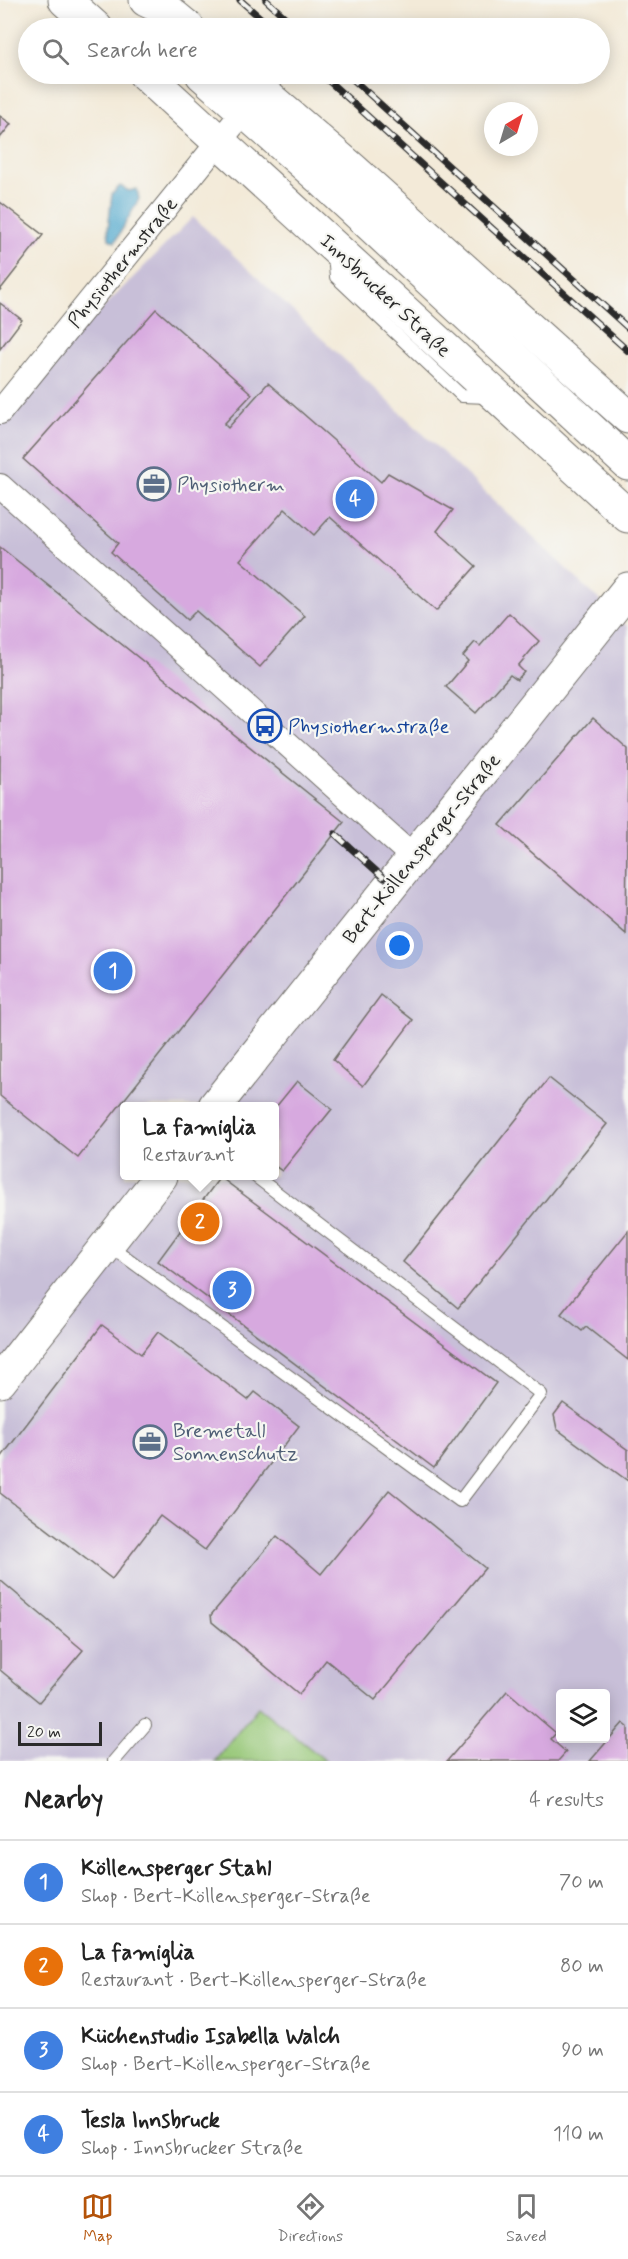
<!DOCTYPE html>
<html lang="en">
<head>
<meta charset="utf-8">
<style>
	body { margin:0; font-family:Mynerve,sans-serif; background:#f2f2f2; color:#222 }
	.controls { position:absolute; right:18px; bottom:18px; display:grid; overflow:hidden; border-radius:6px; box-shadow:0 3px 15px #0003 }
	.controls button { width:54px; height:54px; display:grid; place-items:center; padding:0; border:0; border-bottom:2px solid #e0e0e0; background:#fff; color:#222; font:30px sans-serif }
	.compass { position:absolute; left:484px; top:102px; width:54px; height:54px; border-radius:50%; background:#fff; box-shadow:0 3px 15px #0003; rotate:38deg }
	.scale { position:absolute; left:18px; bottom:15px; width:84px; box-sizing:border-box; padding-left:6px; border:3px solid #2b2b2b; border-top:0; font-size:16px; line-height:21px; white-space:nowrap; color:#2b2b2b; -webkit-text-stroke:4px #f6f6f2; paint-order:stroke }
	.you { position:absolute; left:400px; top:946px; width:21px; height:21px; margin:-15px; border:4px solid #fff; border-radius:50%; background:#1a73e8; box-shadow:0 0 0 9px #1a73e833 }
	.badge { display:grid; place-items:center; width:39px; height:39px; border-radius:50%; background:#b45309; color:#fff; font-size:20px; font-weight:700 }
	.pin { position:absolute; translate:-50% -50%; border:3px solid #fff; box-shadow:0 2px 6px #0006 }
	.popup { position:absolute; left:120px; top:1102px; width:159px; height:78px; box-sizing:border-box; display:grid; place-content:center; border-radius:6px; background:#fff; filter:drop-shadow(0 2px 4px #0005); font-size:20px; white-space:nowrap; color:#767676 }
	.popup b { font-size:22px; color:#222 }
	.popup::after { content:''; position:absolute; left:50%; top:100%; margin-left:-12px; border:12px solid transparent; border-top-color:#fff }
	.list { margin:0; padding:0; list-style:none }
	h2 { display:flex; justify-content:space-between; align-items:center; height:78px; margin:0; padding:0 24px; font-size:26px }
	h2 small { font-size:20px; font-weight:400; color:#767676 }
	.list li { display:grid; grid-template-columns:39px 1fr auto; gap:18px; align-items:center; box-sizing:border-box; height:84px; padding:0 24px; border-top:2px solid #e0e0e0 }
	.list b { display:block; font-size:22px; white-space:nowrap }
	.list p { margin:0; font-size:20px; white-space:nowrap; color:#767676 }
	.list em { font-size:20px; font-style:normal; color:#767676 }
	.icon { flex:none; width:33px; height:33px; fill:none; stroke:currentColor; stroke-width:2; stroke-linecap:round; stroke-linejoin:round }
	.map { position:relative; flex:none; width:628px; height:1761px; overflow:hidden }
	.search { position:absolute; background:#fff; box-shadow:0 3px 15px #0003; left:18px; right:18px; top:18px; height:66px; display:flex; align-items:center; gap:15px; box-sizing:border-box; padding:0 21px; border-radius:33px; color:#767676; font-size:22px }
	.sheet { height:414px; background:#fff }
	nav { display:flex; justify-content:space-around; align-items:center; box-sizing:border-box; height:84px; border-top:2px solid #e0e0e0; background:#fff; font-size:16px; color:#767676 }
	nav a { display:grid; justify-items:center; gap:3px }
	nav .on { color:#b45309 }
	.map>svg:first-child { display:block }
	.industrial { fill:#c8bfd8; fill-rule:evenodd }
	.green { fill:#96c777; stroke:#607951; stroke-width:1.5 }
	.water { fill:#50a7cd; stroke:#3e697c; stroke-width:1.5 }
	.building { fill:#d7a9df }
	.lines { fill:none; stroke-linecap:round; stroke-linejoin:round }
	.lane-casing { stroke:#716e68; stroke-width:14 }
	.street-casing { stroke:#716e68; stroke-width:26 }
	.secondary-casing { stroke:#716e68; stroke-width:35 }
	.primary-casing { stroke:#716e68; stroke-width:35 }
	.lane { stroke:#fff; stroke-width:12 }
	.street { stroke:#fff; stroke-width:24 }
	.secondary { stroke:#fff; stroke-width:33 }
	.primary { stroke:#fff; stroke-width:33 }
	.rail-casing { stroke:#2b2b2b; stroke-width:7 }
	.rail { stroke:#f6f6f2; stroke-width:4.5; stroke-dasharray:14; stroke-linecap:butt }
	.labels { text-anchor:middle; stroke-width:4.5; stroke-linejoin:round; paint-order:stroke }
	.street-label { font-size:20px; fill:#2b2b2b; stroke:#f6f6f2 }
	.service-label { font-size:20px; fill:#4e5e75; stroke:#f6f6f2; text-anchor:start }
	.transit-label { font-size:20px; fill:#164399; stroke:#f6f6f2; text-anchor:start }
</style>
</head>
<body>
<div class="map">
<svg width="628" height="1761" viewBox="0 0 628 1761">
	<rect width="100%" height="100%" fill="#f6f6f2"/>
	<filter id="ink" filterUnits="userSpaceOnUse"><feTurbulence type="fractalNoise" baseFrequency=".0167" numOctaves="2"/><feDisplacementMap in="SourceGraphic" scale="12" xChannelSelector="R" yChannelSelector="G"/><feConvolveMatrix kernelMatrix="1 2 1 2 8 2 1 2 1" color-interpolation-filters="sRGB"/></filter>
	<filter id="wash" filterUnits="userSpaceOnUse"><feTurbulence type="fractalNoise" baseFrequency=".008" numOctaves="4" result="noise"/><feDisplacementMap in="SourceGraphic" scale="24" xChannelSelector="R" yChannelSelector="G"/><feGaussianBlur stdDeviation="1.35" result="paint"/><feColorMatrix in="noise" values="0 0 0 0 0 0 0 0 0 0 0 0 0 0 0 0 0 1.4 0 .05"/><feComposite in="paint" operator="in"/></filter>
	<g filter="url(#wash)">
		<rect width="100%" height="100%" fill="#f3ead8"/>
		<path class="industrial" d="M193,217L628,627V1761H0V412ZM125,1106H275V1176H125ZM560,1694H606V1738H560Z"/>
		<polygon class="green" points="258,1707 326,1761 215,1761"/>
		<polygon class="water" points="120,186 129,191 137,189 139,199 115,242 109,239 108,229 112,194"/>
		<g id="blocks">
			<g class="building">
				<polygon points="0,116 11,124 0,138"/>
				<polygon points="0,202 43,235 0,290"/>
				<polygon points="0,303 22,320 0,349"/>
				<polygon points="156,309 252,394 224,424 228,428 268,383 381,482 388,473 453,510 437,531 476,566 436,611 330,517 314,535 285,509 240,560 305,616 260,667 196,611 187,620 111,552 118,543 23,459"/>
				<polygon points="0,547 344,822 78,1158 0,1096"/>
				<polygon points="509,613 539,641 518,666 524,672 517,680 510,675 476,713 446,687 468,661 463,656 475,642 480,646"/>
				<polygon points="593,718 628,749 626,934 500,825"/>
				<polygon points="381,995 413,1020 363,1086 333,1060"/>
				<polygon points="549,1078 607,1124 458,1308 403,1262"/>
				<polygon points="297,1081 332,1109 282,1171 275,1166 275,1108"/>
				<polygon points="220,1177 496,1383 434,1468 158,1261"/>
				<polygon points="628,1231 628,1360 586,1327 582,1331 561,1314"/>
				<polygon points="102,1325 141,1354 158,1332 248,1400 255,1392 299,1426 205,1550 160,1516 112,1579 0,1493 0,1459"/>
				<polygon points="563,1403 628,1450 628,1481 557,1429 554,1415"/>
				<polygon points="389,1490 485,1568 375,1700 326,1660 299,1694 212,1622 211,1615 277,1536 321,1574"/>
				<polygon points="0,1580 83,1650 39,1702 0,1670"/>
				<polygon points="507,1691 556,1733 551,1739 566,1752 558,1761 447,1761"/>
				<polygon points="623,1723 628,1727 628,1761 590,1761"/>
			</g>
		</g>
	</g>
	<g filter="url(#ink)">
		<use href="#blocks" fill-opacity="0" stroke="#716e68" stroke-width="1.5"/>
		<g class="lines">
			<g class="lane-casing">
				<g id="lane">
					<polyline points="334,254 336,277 462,396 488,397"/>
					<polyline points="109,1245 460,1501 541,1394 255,1176"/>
					<polyline points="114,1761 145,1725"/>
				</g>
			</g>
			<g class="street-casing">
				<g id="street">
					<polyline points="0,412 244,111"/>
					<polyline points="0,486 414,858"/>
				</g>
			</g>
			<g class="secondary-casing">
				<g id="secondary">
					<polyline points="215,1106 628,589"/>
					<polyline points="0,1381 161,1176"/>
				</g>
			</g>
			<g class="primary-casing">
				<g id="primary">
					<polyline points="65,0 96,28"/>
					<polyline points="146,0 165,9 188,28"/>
					<polyline points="145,74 628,516"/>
					<polyline points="202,74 320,178 628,464"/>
					<polyline points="241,74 351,168 628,417"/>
				</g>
			</g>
			<use href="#lane" class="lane"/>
			<use href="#street" class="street"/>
			<use href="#secondary" class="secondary"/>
			<use href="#primary" class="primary"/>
			<g class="rail-casing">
				<g id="rail">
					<polyline points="240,0 272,28"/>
					<polyline points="266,0 297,28"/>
					<polyline points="321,74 628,351"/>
					<polyline points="347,74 628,328"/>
					<polyline points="335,834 384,878"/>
				</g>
			</g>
			<use href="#rail" class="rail"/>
		</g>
	</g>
	<defs>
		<g id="office-ring" transform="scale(1.725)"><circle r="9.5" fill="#f6f6f2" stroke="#5c6f8a" stroke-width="1.5"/><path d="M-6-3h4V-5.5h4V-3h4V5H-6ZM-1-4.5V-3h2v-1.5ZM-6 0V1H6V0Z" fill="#5c6f8a"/></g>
		<g id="bus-ring" transform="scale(1.725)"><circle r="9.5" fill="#f6f6f2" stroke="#1a4fb4" stroke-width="1.5"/><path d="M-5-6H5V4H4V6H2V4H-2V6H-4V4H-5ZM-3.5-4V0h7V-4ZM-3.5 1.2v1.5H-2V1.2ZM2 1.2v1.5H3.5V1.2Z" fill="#1a4fb4"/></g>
	</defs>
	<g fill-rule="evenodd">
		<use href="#office-ring" x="154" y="484"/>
		<use href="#bus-ring" x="265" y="726"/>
		<use href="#office-ring" x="150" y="1442"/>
	</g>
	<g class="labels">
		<g class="street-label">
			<text transform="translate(122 262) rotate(-51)" y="7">Physiothermstraße</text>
			<text transform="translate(386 295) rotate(43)" y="7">Innsbrucker Straße</text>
			<text transform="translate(421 848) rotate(-51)" y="7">Bert-Köllensperger-Straße</text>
		</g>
		<g class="service-label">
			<text x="177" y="491">Physiotherm</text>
			<text x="173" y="1437">Bremetall<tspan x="173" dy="23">Sonnenschutz</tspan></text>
		</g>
		<g class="transit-label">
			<text x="288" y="733">Physiothermstraße</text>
		</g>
	</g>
</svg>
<div class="controls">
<button><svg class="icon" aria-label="layers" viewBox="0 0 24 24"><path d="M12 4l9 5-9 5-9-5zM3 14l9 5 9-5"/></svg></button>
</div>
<svg class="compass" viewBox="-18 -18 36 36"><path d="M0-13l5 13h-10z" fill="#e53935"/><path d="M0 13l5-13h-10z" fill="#767676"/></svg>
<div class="scale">20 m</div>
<div class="you"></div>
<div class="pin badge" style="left:113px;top:971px;background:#3f7fe0">1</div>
<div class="pin badge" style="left:200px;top:1222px;background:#e8710a">2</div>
<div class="popup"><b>La famiglia</b>Restaurant</div>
<div class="pin badge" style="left:232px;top:1290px;background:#3f7fe0">3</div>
<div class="pin badge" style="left:355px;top:499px;background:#3f7fe0">4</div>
<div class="search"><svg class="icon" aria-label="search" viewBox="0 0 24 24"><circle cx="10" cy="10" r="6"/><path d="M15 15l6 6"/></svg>Search here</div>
</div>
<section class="sheet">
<h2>Nearby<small>4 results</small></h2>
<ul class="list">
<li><span class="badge" style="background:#3f7fe0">1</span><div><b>Köllensperger Stahl</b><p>Shop · Bert-Köllensperger-Straße</p></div><em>70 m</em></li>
<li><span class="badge" style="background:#e8710a">2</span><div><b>La famiglia</b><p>Restaurant · Bert-Köllensperger-Straße</p></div><em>80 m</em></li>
<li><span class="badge" style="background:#3f7fe0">3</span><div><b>Küchenstudio Isabella Walch</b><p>Shop · Bert-Köllensperger-Straße</p></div><em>90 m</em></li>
<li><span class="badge" style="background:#3f7fe0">4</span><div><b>Tesla Innsbruck</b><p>Shop · Innsbrucker Straße</p></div><em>110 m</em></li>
</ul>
</section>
<nav>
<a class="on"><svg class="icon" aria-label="map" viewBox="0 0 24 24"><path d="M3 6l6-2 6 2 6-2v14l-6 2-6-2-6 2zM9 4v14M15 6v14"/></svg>Map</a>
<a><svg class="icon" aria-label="directions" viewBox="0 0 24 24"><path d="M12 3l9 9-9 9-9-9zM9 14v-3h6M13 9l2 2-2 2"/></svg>Directions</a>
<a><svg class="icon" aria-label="saved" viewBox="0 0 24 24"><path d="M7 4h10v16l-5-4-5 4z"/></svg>Saved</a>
</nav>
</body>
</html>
